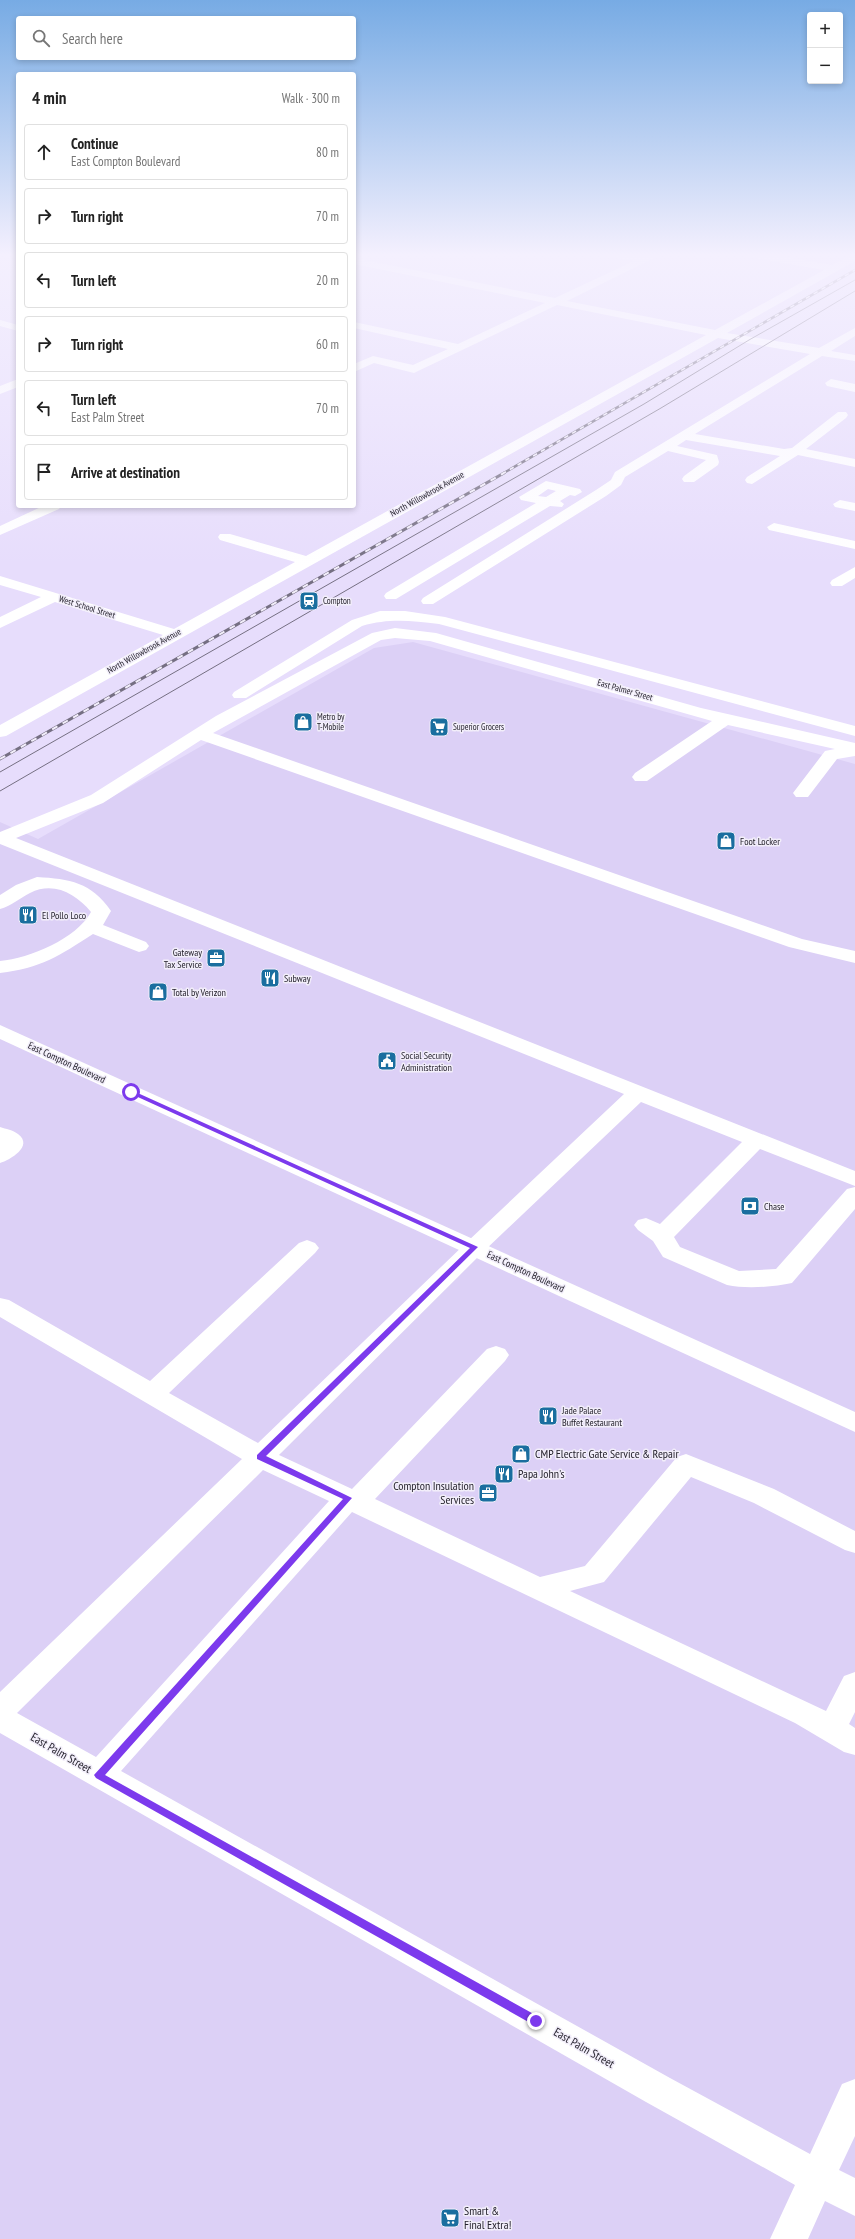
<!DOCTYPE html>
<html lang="en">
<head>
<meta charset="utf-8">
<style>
	body { margin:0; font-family:"PT Sans Narrow",sans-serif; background:#f6f6f6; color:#222 }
	.controls { position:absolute; right:12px; top:12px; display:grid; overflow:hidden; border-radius:4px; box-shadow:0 2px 6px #0003 }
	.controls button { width:36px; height:36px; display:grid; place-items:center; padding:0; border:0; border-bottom:1px solid #e0e0e0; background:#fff; color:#222; font:20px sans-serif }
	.stop { position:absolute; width:12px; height:12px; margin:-9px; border:3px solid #7c3aed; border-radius:50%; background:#fff }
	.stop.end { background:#7c3aed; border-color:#fff; box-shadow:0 1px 4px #0008 }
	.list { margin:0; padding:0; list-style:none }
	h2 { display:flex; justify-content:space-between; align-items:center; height:52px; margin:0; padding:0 16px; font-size:17px }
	h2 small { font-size:13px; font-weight:400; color:#767676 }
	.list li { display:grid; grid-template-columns:26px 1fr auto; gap:12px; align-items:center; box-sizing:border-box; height:56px; margin:0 8px 8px; padding:0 8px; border:1px solid #e0e0e0; border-radius:4px }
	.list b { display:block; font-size:15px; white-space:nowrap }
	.list p { margin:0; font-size:13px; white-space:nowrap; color:#767676 }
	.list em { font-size:13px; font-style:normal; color:#767676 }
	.icon { flex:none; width:22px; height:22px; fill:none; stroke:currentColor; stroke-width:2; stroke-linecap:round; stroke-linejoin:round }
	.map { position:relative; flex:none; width:855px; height:2239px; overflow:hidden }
	.search { position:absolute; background:#fff; box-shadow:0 2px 6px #0003; left:16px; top:16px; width:340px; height:44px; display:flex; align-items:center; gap:10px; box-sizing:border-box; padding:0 14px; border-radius:4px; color:#767676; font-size:15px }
	.panel { position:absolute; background:#fff; box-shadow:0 2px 6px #0003; left:16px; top:72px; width:340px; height:436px; border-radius:4px }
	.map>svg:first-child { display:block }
	.built { fill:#dcd0f6 }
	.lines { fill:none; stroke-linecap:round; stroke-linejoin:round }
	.minor { fill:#fff; fill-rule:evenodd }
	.major { fill:#fff; fill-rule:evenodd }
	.tram { stroke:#756f82; stroke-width:1 }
	.rail-far1-casing { stroke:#756f82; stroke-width:2.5 }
	.rail-casing { stroke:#756f82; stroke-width:3 }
	.rail-far1 { stroke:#f2eefa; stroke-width:1.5; stroke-dasharray:4.5; stroke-linecap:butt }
	.rail { stroke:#f2eefa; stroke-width:2; stroke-dasharray:6; stroke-linecap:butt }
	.route { fill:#7c3aed }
	.labels { text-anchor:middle; stroke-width:3; stroke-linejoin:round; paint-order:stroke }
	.far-street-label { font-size:9px; fill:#26232e; stroke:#f2eefa }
	.far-poi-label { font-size:9px; fill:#26232e; stroke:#f2eefa; text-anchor:start }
	.poi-label { font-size:10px; fill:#26232e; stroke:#f2eefa; text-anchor:start }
	.street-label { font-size:10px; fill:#26232e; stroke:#f2eefa }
	.near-poi-label { font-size:12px; fill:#26232e; stroke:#f2eefa; text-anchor:start }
	.near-street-label { font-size:12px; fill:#26232e; stroke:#f2eefa }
</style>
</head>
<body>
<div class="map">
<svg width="855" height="2239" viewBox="0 0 855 2239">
	<rect width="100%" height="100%" fill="#e7ddfc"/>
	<polygon class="built" points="413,642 855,764 855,2239 0,2239 0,822 38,839 374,648"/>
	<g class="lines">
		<g class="minor">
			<polygon points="601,253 623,253 643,257 651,253 664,253 567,301 715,330 824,270 744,256 739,253 761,253 832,265 855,254 855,261 727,333 819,348 855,328 855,336 831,351 855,355 855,361 822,356 695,434 784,449 792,448 838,412 846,412 848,415 846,418 806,449 855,459 855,467 798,455 752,484 747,483 745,480 747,477 780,456 686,440 677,446 717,455 719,462 718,465 694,482 684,482 682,479 684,476 706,460 668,451 625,477 621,485 606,496 433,604 423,604 421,601 423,598 596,490 611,480 615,472 810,354 718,338 6,736 0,737 0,725 163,635 55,602 0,628 0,617 41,597 0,585 0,576 174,629 295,562 220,540 218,537 220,534 230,534 306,556 706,335 557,305 418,371 414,373 374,363 354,372 354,364 373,356 413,365 448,349 354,328 354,322 458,344 545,303 354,264 354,258 555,298 634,261 606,256"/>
			<polygon points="697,253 710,253 701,258 697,257"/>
			<polygon points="0,320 18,325 18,331 0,326"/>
			<polygon points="18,379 18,387 0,394 0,386"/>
			<polygon points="831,379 855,384 855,392 827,386 825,383"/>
			<path d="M546,481L580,489L582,492L575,496L570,495L560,501L564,504L562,507L550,506L396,599H386L384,596L386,593L536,503L521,500L519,497ZM548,489L556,491L546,497L538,496Z"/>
			<polygon points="840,500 855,503 855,511 835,507 833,504"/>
			<polygon points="43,506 61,506 59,509 0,535 0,526"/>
			<polygon points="774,523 855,541 855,549 769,530 767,527"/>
			<polygon points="855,567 855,578 842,586 832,586 830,583 832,580"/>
			<path d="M380,611H405L445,617L855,726V736L439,624C411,621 390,618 362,626L246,698H234L232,695L234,692L352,620Z"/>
			<path d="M395,628L436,633L701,708L855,743V756L837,759L808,797H796L793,793L825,751L835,749L728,725L647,781H635L632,777L635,773L712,721L430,641L395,638L381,640L213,733L802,939L855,951V963L789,947L201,740L103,803L16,838L855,1171V1186L760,1149L674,1237L680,1247L739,1271L776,1269L847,1189L855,1187V1209L792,1283C773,1287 746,1289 727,1285L663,1257L653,1241L638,1230L634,1225L638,1220L646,1218L660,1224L742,1142L641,1102L483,1252L279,1455L352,1489L487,1349L496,1346L505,1349L509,1355L505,1361L375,1499L540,1577L585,1566L677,1457L686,1454L774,1489L855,1531V1553L845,1550L754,1503L691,1477L604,1582L570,1591L826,1711L844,1676L855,1672V1712L849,1724L855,1728V1755L844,1752L795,1723L352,1512L121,1771L670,2078L810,2154L842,2084L855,2079V2136L839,2170L855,2178V2216L825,2201L808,2239H770L795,2185L646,2102L0,1733V1692L242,1459L0,1317V1298L9,1300L150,1381L299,1243L307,1240L315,1243L319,1248L315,1253L169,1393L258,1443L467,1242L624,1094L0,844V832L91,795L216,716L372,633ZM263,1470L329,1501L96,1757L17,1713Z"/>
			<path d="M37,877C70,879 91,882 111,911L103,925L146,942L149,946L146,950L139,952L93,934C59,956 41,968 0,973V961C30,958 76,939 91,912C76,894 54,881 30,893C20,898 11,906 0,909V895L16,885Z"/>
			<path d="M0,1127C6,1129 13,1130 18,1134C34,1146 10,1160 0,1163Z"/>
		</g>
		<polygon class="major" points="0,1025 855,1412 855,1432 0,1039"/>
		<g class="tram">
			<polyline points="0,772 644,404 749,340 855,280"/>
			<polyline points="0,791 661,408 855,291"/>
		</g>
		<g class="rail-far1-casing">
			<polyline id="rail-far1" points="502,474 855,270"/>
		</g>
		<g class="rail-casing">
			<polyline id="rail" points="0,759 504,473"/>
		</g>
		<use href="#rail-far1" class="rail-far1"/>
		<use href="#rail" class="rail"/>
	</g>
	<linearGradient id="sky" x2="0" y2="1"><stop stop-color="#77abe4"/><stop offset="0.45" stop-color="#f4f0fe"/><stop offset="1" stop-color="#f4f0fe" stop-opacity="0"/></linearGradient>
	<rect width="855" height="566" fill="url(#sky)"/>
	<polygon class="route" points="131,1090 478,1247 266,1456 352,1498 105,1775 539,2017 539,2024 532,2024 96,1778 94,1775 343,1499 257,1459 257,1455 470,1248 129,1093"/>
	<defs>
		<g id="station-square" transform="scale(1)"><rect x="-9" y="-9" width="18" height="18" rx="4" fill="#1a6e9f" stroke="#f2eefa"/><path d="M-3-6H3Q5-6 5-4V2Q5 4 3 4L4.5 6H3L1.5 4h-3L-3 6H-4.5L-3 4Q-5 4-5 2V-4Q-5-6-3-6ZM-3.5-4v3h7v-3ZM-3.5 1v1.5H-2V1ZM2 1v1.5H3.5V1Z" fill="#fff"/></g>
		<g id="shop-square" transform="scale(1)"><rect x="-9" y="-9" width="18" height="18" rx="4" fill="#1a6e9f" stroke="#f2eefa"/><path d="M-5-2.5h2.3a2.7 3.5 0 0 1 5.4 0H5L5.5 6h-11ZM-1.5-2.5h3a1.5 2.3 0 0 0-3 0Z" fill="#fff"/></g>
		<g id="supermarket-square" transform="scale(1)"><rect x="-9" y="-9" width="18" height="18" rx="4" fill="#1a6e9f" stroke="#f2eefa"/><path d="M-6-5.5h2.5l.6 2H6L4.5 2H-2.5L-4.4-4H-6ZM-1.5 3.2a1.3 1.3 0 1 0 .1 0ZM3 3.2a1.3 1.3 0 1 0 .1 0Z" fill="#fff"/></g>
		<g id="restaurant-square" transform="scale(1)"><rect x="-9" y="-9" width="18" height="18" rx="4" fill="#1a6e9f" stroke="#f2eefa"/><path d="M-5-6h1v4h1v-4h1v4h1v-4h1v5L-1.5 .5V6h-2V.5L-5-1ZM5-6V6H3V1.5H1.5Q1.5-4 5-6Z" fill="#fff"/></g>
		<g id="office-square" transform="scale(1)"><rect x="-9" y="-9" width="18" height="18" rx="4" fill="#1a6e9f" stroke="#f2eefa"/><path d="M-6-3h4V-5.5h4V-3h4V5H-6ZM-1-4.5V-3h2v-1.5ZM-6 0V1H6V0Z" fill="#fff"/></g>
		<g id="civic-square" transform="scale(1)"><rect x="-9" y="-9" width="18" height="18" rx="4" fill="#1a6e9f" stroke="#f2eefa"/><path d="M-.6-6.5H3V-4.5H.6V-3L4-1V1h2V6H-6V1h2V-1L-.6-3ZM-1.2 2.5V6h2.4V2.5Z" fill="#fff"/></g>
		<g id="bank-square" transform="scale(1)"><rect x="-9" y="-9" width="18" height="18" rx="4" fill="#1a6e9f" stroke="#f2eefa"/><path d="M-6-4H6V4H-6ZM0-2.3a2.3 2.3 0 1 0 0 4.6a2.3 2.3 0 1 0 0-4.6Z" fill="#fff"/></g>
	</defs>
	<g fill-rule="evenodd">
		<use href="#station-square" x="309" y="601"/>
		<use href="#shop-square" x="303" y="722"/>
		<use href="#supermarket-square" x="439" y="727"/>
		<use href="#shop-square" x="726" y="841"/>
		<use href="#restaurant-square" x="28" y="915"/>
		<use href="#office-square" x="216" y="958"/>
		<use href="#restaurant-square" x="270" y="978"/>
		<use href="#shop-square" x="158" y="992"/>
		<use href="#civic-square" x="387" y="1061"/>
		<use href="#bank-square" x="750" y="1206"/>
		<use href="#restaurant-square" x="548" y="1416"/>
		<use href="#shop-square" x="521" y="1454"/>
		<use href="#restaurant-square" x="504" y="1474"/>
		<use href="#office-square" x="488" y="1493"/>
		<use href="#supermarket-square" x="450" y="2218"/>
	</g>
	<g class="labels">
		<g class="far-street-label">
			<text transform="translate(427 494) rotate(-29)" y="3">North Willowbrook Avenue</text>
			<text transform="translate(87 607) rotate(17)" y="3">West School Street</text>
			<text transform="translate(144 651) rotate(-29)" y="3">North Willowbrook Avenue</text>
			<text transform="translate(625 690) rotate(16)" y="3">East Palmer Street</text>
		</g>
		<g class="far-poi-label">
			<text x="323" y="604">Compton</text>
			<text x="317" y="720">Metro by<tspan x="317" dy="10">T-Mobile</tspan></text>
			<text x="453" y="730">Superior Grocers</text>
		</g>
		<g class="poi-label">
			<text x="740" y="845">Foot Locker</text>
			<text x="42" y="919">El Pollo Loco</text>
			<text x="202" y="956" text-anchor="end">Gateway<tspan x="202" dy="12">Tax Service</tspan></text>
			<text x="284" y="982">Subway</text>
			<text x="172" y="996">Total by Verizon</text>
			<text x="401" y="1059">Social Security<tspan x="401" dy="12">Administration</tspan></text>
			<text x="764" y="1210">Chase</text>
			<text x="562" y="1414">Jade Palace<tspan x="562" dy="12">Buffet Restaurant</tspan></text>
		</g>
		<g class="street-label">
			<text transform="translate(67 1062) rotate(25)" y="4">East Compton Boulevard</text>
			<text transform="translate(526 1271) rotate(25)" y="4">East Compton Boulevard</text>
		</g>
		<g class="near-poi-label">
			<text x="535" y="1458">CMP Electric Gate Service &amp; Repair</text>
			<text x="518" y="1478">Papa John's</text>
			<text x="474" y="1490" text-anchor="end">Compton Insulation<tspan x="474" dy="14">Services</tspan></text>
			<text x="464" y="2215">Smart &amp;<tspan x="464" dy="14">Final Extra!</tspan></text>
		</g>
		<g class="near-street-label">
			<text transform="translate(61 1753) rotate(30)" y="4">East Palm Street</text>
			<text transform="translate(584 2048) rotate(30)" y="4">East Palm Street</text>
		</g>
	</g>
</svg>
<div class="controls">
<button>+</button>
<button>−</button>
</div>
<div class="stop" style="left:131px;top:1092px"></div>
<div class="stop end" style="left:536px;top:2021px"></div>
<div class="search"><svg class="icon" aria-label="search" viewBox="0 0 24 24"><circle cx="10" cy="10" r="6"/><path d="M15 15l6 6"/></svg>Search here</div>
<section class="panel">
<h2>4 min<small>Walk · 300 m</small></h2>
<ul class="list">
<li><svg class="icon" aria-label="ahead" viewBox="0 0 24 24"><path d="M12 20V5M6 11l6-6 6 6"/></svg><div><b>Continue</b><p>East Compton Boulevard</p></div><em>80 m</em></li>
<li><svg class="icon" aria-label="right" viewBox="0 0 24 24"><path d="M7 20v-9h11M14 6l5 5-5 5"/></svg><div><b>Turn right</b></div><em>70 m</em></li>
<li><svg class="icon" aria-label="left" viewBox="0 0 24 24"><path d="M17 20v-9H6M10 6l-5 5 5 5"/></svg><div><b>Turn left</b></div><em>20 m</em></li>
<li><svg class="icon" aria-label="right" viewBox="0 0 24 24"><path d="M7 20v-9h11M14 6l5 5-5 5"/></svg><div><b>Turn right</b></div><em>60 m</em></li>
<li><svg class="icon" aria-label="left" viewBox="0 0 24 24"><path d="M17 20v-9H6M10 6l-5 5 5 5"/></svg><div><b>Turn left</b><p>East Palm Street</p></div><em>70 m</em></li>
<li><svg class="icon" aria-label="arrive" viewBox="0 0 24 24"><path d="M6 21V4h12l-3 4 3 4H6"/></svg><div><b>Arrive at destination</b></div></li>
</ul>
</section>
</div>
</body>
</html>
